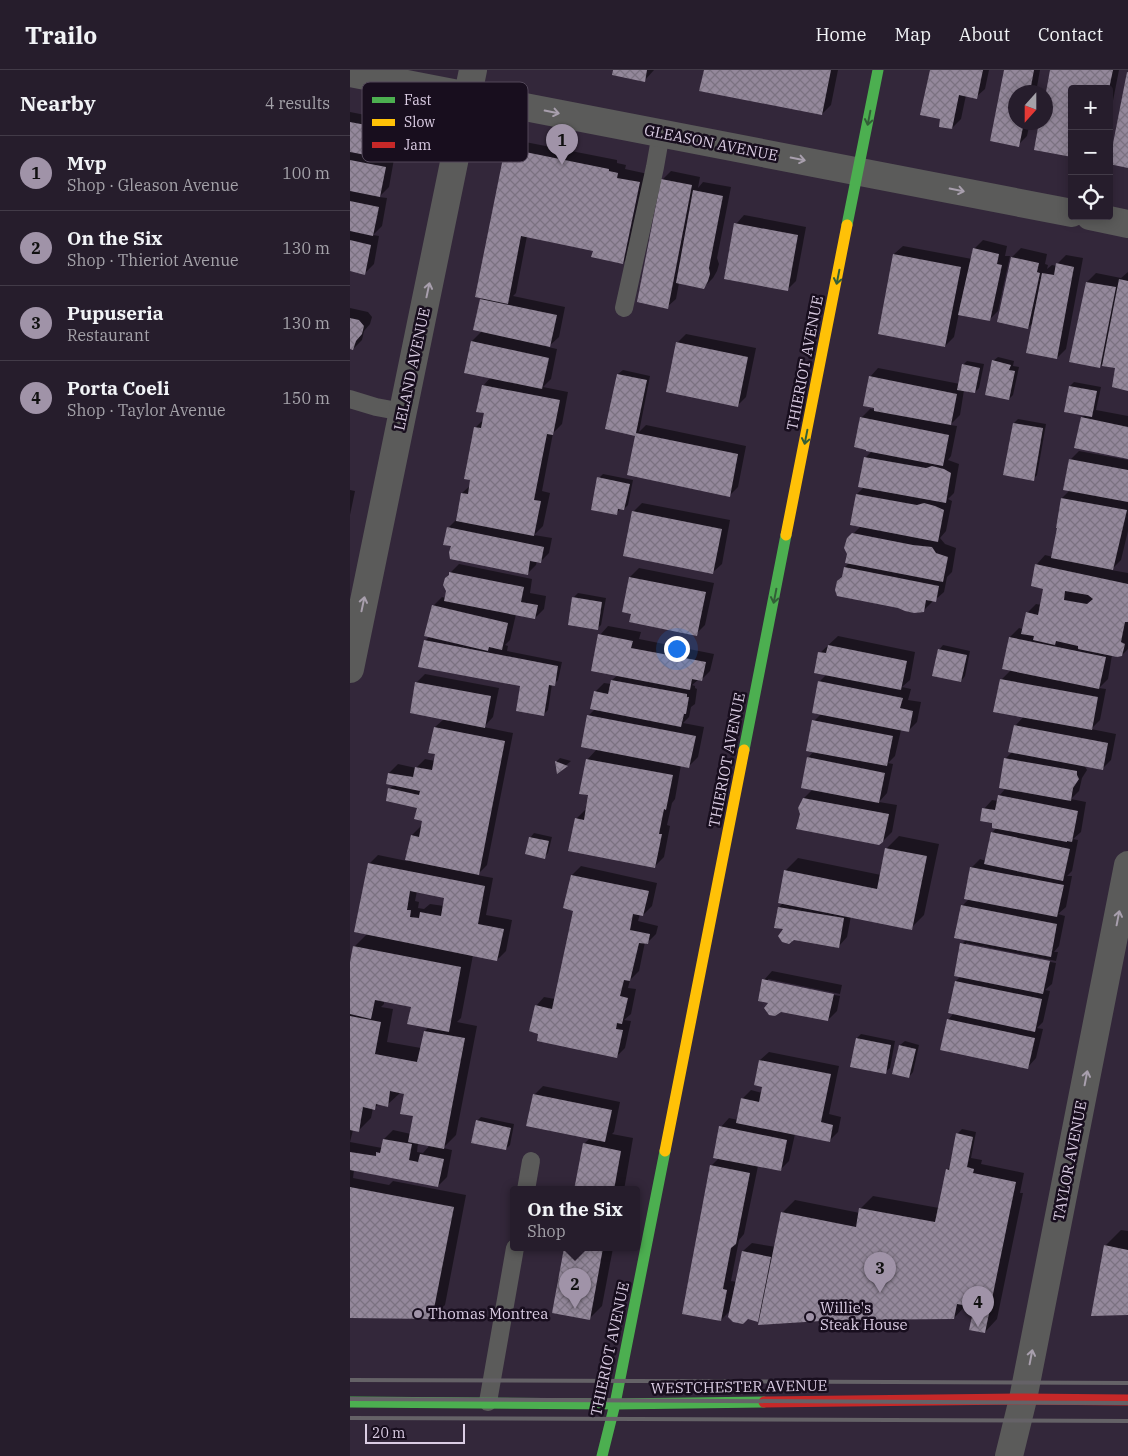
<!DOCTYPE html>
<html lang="en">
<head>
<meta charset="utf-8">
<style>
	body { margin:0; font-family:"IBM Plex Serif",serif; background:#322a38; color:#f1f3f6 }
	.controls { position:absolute; right:15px; top:15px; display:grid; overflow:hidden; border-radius:5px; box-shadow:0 2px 12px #0003 }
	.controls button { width:45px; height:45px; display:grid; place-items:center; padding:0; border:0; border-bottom:1px solid #423b48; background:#261d2c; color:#f1f3f6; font:25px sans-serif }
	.compass { position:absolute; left:658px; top:15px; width:45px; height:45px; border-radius:50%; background:#261d2c; box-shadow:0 2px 12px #0003; rotate:201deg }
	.scale { position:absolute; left:15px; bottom:12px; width:100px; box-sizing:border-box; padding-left:5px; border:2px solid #dbcde4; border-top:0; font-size:14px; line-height:18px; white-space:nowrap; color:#dbcde4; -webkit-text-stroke:4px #180e1e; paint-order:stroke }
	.you { position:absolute; left:326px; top:578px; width:18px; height:18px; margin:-12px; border:4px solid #fff; border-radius:50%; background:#1a73e8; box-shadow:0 0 0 8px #1a73e833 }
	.badge { display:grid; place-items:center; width:32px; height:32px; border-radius:50%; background:#a093a8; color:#111; font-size:16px; font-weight:700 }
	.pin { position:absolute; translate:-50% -41px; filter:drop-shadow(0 1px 2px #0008) }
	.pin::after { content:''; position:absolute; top:26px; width:18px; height:15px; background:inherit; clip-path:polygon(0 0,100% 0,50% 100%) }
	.popup { position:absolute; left:160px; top:1116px; width:130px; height:65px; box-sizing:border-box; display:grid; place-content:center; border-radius:5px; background:#261d2c; filter:drop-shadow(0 1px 4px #0005); font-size:16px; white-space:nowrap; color:#a4a2a9 }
	.popup b { font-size:19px; color:#f1f3f6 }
	.popup::after { content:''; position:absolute; left:50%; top:100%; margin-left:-10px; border:10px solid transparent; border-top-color:#261d2c }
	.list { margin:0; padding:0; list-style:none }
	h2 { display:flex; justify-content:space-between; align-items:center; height:65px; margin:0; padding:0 20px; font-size:21px }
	h2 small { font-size:16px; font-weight:400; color:#a4a2a9 }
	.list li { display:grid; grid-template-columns:32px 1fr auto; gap:15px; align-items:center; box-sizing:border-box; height:75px; padding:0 20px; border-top:1px solid #423b48 }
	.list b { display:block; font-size:19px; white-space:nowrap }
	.list p { margin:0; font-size:16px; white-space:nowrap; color:#a4a2a9 }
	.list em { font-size:16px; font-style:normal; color:#a4a2a9 }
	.icon { flex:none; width:28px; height:28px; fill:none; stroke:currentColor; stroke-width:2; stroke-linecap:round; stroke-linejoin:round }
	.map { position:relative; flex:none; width:778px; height:1386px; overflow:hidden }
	header { display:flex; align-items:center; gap:30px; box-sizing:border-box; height:70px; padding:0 25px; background:#261d2c; border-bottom:1px solid #423b48 }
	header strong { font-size:24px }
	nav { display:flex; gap:28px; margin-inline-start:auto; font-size:18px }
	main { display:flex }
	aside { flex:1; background:#261d2c }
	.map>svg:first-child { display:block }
	.shadow { fill:#0007; fill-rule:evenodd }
	.building { fill:url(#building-cross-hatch); fill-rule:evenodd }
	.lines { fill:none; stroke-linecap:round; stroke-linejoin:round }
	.lane { stroke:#5b5b5a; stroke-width:18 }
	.street { stroke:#5b5b5a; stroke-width:28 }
	.fast { stroke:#4caf50; stroke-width:11 }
	.slow { stroke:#ffc107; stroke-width:11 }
	.jam { stroke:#c62828; stroke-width:11 }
	.rail { stroke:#656267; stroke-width:4 }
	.oneway { stroke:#a89fad }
	.oneway2 { stroke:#325e37 }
	.poi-dot { fill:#a093a8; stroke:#180e1e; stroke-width:2 }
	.labels { text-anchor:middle; stroke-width:5; stroke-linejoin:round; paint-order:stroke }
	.street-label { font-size:15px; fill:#dbcde4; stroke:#180e1e }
	.poi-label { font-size:15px; fill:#dbcde4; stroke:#180e1e; text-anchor:start }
	.key { fill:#180e1e; stroke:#524759; stroke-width:1 }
	.key-label { font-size:14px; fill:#dbcde4 }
</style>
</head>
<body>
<header>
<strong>Trailo</strong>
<nav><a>Home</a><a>Map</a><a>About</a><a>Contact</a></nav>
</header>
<main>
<aside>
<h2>Nearby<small>4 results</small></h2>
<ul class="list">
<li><span class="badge">1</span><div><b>Mvp</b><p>Shop · Gleason Avenue</p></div><em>100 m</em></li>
<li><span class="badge">2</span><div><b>On the Six</b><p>Shop · Thieriot Avenue</p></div><em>130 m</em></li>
<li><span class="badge">3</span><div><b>Pupuseria</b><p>Restaurant</p></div><em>130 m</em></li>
<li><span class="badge">4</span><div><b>Porta Coeli</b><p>Shop · Taylor Avenue</p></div><em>150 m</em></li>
</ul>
</aside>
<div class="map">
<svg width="778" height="1386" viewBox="0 0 778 1386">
	<defs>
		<pattern id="building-cross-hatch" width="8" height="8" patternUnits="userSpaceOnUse" patternTransform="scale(1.25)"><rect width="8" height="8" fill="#94889b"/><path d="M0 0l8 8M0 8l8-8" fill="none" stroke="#7b7281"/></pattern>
	</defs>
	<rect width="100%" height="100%" fill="#33273a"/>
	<g class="shadow">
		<polygon points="262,0 304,0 295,10"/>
		<polygon points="355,0 488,0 481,35 472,44"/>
		<polygon points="581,0 639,0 635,19 626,27 616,25 611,49 602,58 592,48"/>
		<polygon points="655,0 690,0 686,22 666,22 666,52 680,52 677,66 668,75"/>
		<polygon points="701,0 769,0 759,51 759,19 722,19 722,86 696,52 696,28"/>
		<polygon points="0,42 51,52 46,79 37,87 44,89 39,117 29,127 37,128 32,156 23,165 29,166 24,194 15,203 0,200"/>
		<polygon points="165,70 267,90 267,93 276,95 275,99 298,104 282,184 273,193 244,180 177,166 166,223 163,226 215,237 209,267 198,277 207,279 201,309 193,317 218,322 212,354 203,363 192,421 200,423 193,456 184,465 202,468 199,483 190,492 187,491 186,495 177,504 102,475 98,458 108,448 112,423 121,415 125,358 134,349 135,342 133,316 141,307 122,271 132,261 131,230 133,227 156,78"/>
		<polygon points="321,101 350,107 348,118 353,112 381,117 367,188 369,194 367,201 363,208 354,217 329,213 326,229 317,237 312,110"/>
		<polygon points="394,145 456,157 446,211 437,220 386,154"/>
		<polygon points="633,170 657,176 655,186 660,186 648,241 639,250 609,243 604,267 595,276 544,184 553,176 622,189 624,179"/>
		<polygon points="671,178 697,184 695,194 698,195 697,199 702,195 707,196 707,194 716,185 733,188 716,279 707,288 684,252 678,258 649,251 662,187"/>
		<polygon points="778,202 778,319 767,297 755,292 750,296 737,212 746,203 771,208"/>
		<polygon points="0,238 18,242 22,247 20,254 14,261 12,270 3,279 0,278"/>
		<polygon points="336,264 406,278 396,327 387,336 327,273"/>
		<polygon points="648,287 664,291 663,296 669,297 663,325 659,329 643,291"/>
		<polygon points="617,291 634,294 629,318 625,322 614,320 610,345 600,355 607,356 601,386 598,390 609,394 604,423 598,429 602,431 596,461 590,468 595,474 606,478 602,502 597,507 594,522 585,530 583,530 582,532 573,541 493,507 495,497 499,493 498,469 511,456 502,454 507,424 514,417 515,388 522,381 511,348 520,339 525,340 520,307 528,298 610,314 613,295"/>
		<polygon points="273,300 300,306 289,362 296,355 396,376 388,417 379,426 287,365 257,358 268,304"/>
		<polygon points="724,312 751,317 746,340 778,346 778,387 732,347 735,344 720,316"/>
		<polygon points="668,349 696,354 687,405 683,410 664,353"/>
		<polygon points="729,381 778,390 778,461 771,490 761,500 778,503 778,579 772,585 762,585 758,609 749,618 756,619 750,650 741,659 766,664 761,690 752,699 734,695 737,700 732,708 729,721 721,729 736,732 731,762 723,769 728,770 722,801 717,806 722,806 716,837 708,844 715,846 709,876 704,882 708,882 706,891 616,873 616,876 706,893 702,914 695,920 700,921 693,952 687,958 693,959 686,988 678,997 598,950 604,943 606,911 611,906 612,874 617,869 612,836 619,829 621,798 630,789 636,791 642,763 647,757 634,739 642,730 648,731 649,726 656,718 656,688 662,682 665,656 674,646 651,610 662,599 654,598 660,567 669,558 673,559 677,543 686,534 691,535 695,518 682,515 687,494 695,485 703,487 709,457 707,456 712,428 720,420 720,390"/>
		<polygon points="253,404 283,410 278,435 274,439 271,438 266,444 249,408"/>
		<polygon points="0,420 5,421 0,445"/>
		<polygon points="292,433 380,450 372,494 363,502 283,442"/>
		<polygon points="109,494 182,509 180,523 196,526 194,539 185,548 166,544 160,570 155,575 158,576 157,581 212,592 208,610 204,614 202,614 198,640 194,644 172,615 75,571 80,566 83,536 92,527 96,528 100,503"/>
		<polygon points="289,498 364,513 355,555 346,564 282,543 280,507"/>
		<polygon points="228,523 256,528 251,555 247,559 224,527"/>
		<polygon points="258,556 291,562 289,569 364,584 360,601 351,610 348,610 342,615 345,616 345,618 347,619 345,634 341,637 339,647 333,653 354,657 348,687 339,696 331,695 325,729 322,733 317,755 320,756 314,787 305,796 226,749 235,740 237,740 240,724 237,690 247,679 238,646 245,639 245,622 254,613 261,614 262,610 268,605 250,565"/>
		<polygon points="488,566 565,582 560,610 552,617 561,619 558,630 571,632 567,652 558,661 551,660 545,686 538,693 543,694 537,723 529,732 547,735 542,762 533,771 454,728 463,719 458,688 464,681 464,651 471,644 469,612 477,604 470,583"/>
		<polygon points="593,575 620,581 615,606 611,611 589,580"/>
		<path d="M75,604L149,618L143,647L134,657L163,663L137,795L127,805L143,808L136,845L162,850L156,881L147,890L123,885L111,948L107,952L127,956L106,1065L93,1078L102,1080L97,1107L88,1116L4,1100L3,1108L39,1115L43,1111L116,1125L95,1235L82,1247H0V898L4,877L17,864L19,794L28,785L57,791L62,765L71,756L72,757L73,750L69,734L39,719L44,715L39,703L48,694L66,698L75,689L85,691V657L94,649L66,613ZM67,821L96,827L94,836L80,834L74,839L68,838L69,832L65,831ZM34,931L62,936L79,957L75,961L71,978L37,972L43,939L31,937L34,934ZM51,1022L55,1023L65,1045L61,1064L43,1060L34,1069L32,1078L0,1072L3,1060L8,1061L21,1048L23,1038H25L29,1033L37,1035ZM68,1073L80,1075L73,1083L67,1082Z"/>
		<polygon points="210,688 221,691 208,702 207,691"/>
		<polygon points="184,763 202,767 198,783 194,787 180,768"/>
		<polygon points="549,766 589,774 574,845 561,858 501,846 497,867 489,876 435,858 429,837 433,833 435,801 448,788 531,805 536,779"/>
		<polygon points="231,796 307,813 302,836 293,845 290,844 288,851 308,856 306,864 297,873 295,872 289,901 280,910 278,918 286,919 281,944 274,950 281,951 275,978 266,987 190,963 186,936 194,927 205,929 225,840 215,837 222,805"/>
		<polygon points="422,901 492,915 490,924 418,909 418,912 490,926 487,941 478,950 420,932 414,910"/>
		<polygon points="511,964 545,971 540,998 535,1002 507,968"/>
		<polygon points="555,971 569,975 563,1002 559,1007 550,975"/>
		<polygon points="419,982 489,996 479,1044 491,1047 488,1062 479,1071 445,1064 439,1091 430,1100 408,1096 394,1164 389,1170 381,1211 387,1212 393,1181 402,1173 426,1177 432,1143 445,1130 510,1143 511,1138 523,1126 589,1138 597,1100 601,1096 607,1064 612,1059 626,1062 621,1088 632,1090 631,1094 674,1103 670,1123 673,1123 647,1249 635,1262 625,1236 617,1234 604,1248 412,1246 407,1250 397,1248 381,1240 371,1250 361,1096 369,1088 371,1057 379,1048 388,1050 392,1029 401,1020 412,1023 410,990"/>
		<polygon points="193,1016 270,1032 264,1062 262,1064 283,1068 274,1120 226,1120 234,1074 240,1068 184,1025"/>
		<polygon points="131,1047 164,1054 160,1075 156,1079 127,1051"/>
		<polygon points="771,1160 778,1161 778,1244 755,1176"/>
		<polygon points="215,1178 263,1178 252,1236 239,1249 203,1242"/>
	</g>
	<g class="building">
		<polygon points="263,0 297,0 295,12 262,5"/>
		<polygon points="354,0 481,0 472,45 349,21"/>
		<polygon points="580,0 633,0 627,29 609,25 602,59 589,57 590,49 570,45"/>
		<polygon points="654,0 684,0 680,22 666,22 666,52 674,52 669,77 640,71"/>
		<polygon points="700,0 763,0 759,19 722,19 722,87 684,80 689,52 696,52 696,22"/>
		<polygon points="777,2 778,2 778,98 759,94"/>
		<polygon points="0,52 43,60 37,89 0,82"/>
		<polygon points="155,78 259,99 259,101 268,103 267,108 290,112 273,194 241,187 243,181 171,166 158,234 125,227"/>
		<polygon points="0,90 36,97 30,127 0,121"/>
		<polygon points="311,109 342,115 318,239 287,232"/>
		<polygon points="343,120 373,126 359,198 360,204 358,211 354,219 326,213"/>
		<polygon points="0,131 29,137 23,166 0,161"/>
		<polygon points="384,153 448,165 438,221 374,209"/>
		<polygon points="0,170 21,175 15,205 0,201"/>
		<polygon points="623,178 649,184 647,194 652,195 640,251 608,245"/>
		<polygon points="543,184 611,197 595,277 528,264"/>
		<polygon points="661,187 689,193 687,202 690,203 678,259 647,252"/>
		<polygon points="706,193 724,197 707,289 676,283 692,203 704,205"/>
		<polygon points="769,209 778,211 778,321 762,317 765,298 752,296"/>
		<polygon points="736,212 766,217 750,298 719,292"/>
		<polygon points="130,229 207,245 200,277 123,260"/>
		<polygon points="0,248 9,250 14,256 12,264 6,271 3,280 0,279"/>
		<polygon points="121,271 199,288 192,319 114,303"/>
		<polygon points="326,272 398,287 388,337 316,322"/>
		<polygon points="642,290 661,295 659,300 665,301 659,330 635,325"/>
		<polygon points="612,294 630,298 625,323 607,320"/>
		<polygon points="267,304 297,310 286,363 388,384 380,427 277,405 285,366 255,359"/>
		<polygon points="519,306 607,324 601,355 524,341 524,338 513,336"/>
		<polygon points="132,315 210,330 203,365 197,364 184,430 191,431 184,466 106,451 111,423 118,424 120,410 114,409 124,357 131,358 134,343 126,342"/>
		<polygon points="719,316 747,321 742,347 714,342"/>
		<polygon points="510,347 599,365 593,396 516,381 516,380 504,377"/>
		<polygon points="731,347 778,357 778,389 724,378"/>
		<polygon points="663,353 693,358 684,411 653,405"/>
		<polygon points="514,387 576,398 582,396 594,399 601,403 596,433 508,417"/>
		<polygon points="719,389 778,400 778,432 713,420"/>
		<polygon points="247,407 280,414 274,440 268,439 267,445 241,440"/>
		<polygon points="506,424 567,435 574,433 585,436 594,440 588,472 500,455"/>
		<polygon points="711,428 777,440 763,500 701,488 707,458 706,458"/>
		<polygon points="282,441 372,459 363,504 273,486"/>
		<polygon points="97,457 194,477 191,493 180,491 178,505 100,489 99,482 101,476 93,475"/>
		<polygon points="502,463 563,475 582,477 586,483 598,487 593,512 495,493 497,484 494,478 497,468"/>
		<path d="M685,494L778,514V552H775L771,572L775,574L772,586L767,587L728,579V576L706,571L705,575L683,570L684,566L671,564L676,542L688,545L693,519L681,516ZM715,521L738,525L743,529L737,534L714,530Z"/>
		<polygon points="494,497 589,516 586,532 576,530 574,542 564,543 555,541 548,538 487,526 485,520 487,511 492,507"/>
		<polygon points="99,502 174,517 171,532 188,535 185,549 94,531 96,521 93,515 95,508 99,505"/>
		<polygon points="279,507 356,522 347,566 279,552 281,544 272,542"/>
		<polygon points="222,527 252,532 248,560 218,555"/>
		<polygon points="82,535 158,553 152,580 139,577 138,581 74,566"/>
		<polygon points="248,564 283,571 281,578 356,592 352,611 342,609 340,620 241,601"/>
		<polygon points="659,567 756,587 749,619 652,599"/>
		<polygon points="74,570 208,596 205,616 199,615 194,646 166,641 170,616 68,597"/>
		<polygon points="478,575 557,591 551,620 464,603 468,582 476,583"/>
		<polygon points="588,579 617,585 611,612 582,606"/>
		<polygon points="650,609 748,627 742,660 643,642"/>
		<polygon points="261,610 337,624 337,627 339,627 336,644 334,644 331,657 240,639 244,621 258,624"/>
		<polygon points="468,611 553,628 550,638 563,641 559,662 462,643"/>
		<polygon points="65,612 141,626 135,658 60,643"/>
		<polygon points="237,645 346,666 339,698 231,677"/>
		<polygon points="462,650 543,666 537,696 456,681"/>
		<polygon points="664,655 758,673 753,700 658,682"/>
		<polygon points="84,657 155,671 129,805 55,790 61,765 69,767 72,751 64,749 67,738 36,731 38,718 69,725 70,721 36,714 38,703 63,707 65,697 82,700 85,684 78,683"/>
		<polygon points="457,687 535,703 529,733 451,718"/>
		<polygon points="654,688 727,701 727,705 729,709 723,718 721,731 649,718"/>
		<polygon points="236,689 323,705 316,740 314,739 309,764 312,764 305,798 218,781 225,748 234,750 238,725 229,724"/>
		<polygon points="205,691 218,696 207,704"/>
		<polygon points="648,725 728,741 722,772 717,771 717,772 642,758 642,753 630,751 632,738 645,740"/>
		<polygon points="453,728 539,744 533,772 529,775 446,759 450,744 448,738"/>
		<polygon points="641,762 720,779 713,811 634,794"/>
		<polygon points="179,767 199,771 195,789 175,784"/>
		<polygon points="535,778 577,786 562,860 428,833 434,800 527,819"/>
		<path d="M18,793L135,816L128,854L154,859L147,891L4,862ZM60,821L94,828L91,846L70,842L69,848L60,847L61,840H57Z"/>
		<polygon points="620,797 714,815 707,847 614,829"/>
		<polygon points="221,805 299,821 293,846 283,844 280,860 300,864 298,874 289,873 280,911 274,910 270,926 278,928 272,954 267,953 266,959 273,960 267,988 187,971 188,964 179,961 185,935 202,939 223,841 213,838"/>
		<polygon points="611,835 707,854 701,887 604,868"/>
		<polygon points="428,837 494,848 489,878 444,870 439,874 432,872 428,866 433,859 424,858"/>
		<polygon points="610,873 700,891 693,924 604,906"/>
		<polygon points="3,876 111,897 99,962 57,954 61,937 25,930 21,949 0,944 0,892"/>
		<polygon points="412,909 484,924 478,951 431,942 425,946 419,945 414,938 418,933 408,931"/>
		<polygon points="605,911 692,929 685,962 598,943"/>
		<polygon points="0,946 31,952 25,984 67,992 74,961 115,968 94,1079 58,1072 63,1046 50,1044 54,1024 40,1021 38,1037 26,1034 25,1040 13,1037 9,1062 0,1060"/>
		<polygon points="597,949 685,968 678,999 590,980"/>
		<polygon points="506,968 541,975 536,1004 500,997"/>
		<polygon points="549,975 566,979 559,1008 542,1004"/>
		<polygon points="409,990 481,1004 471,1052 483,1055 480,1072 386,1053 391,1028 409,1032 412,1017 404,1015"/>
		<polygon points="183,1024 262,1040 255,1072 176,1056"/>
		<polygon points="126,1050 161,1058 156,1080 121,1073"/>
		<polygon points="369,1056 437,1070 431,1101 363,1088"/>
		<polygon points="606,1063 623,1067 617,1097 624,1099 623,1103 666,1112 635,1263 619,1260 624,1237 607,1234 604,1249 487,1250 408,1255 431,1142 506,1157 509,1138 585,1152 596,1099 599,1100"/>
		<polygon points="33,1069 62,1074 59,1090 68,1092 70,1084 94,1089 88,1117 0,1100 0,1082 26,1086 26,1082 30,1083"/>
		<polygon points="233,1073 271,1081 264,1120 224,1120"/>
		<polygon points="360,1095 400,1103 386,1174 381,1178 373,1219 377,1220 371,1251 332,1244"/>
		<polygon points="0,1117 104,1137 82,1249 0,1248"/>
		<polygon points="754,1175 778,1180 778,1245 741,1246"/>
		<polygon points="214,1178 253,1178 240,1250 202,1243"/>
		<polygon points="392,1181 421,1187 408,1252 398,1249 393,1254 383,1252 378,1247"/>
	</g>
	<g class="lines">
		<g class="lane">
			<polyline points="274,238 305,97 311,63"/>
			<polyline points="0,329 26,337 53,342"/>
			<polyline points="176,1120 181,1091"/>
			<polyline points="138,1332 165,1178"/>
		</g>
		<g class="street">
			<polyline points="0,3 722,143"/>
			<polyline points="740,146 778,154"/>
			<polyline points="0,599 123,0"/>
			<polyline points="659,1386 673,1329 778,795"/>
		</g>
		<g class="fast">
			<polyline points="497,155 528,0"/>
			<polyline points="394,680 436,465"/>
			<polyline points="0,1332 265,1334 414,1332"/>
			<polyline points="252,1386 265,1334 315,1081"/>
		</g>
		<g class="slow">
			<polyline points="436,465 497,155"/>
			<polyline points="315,1081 394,680"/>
		</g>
		<polyline class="jam" points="414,1332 673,1329 778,1330"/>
		<g class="rail">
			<polyline points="0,1310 778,1313"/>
			<polyline points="0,1329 778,1333"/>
			<polyline points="0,1348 778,1351"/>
		</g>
	</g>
	<defs><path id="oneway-shaft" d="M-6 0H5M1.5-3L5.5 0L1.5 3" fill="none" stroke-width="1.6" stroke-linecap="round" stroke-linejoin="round" transform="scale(1.25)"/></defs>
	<g class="oneway">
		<use href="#oneway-shaft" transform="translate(202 42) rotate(11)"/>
		<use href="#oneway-shaft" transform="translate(448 89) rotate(11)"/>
		<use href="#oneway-shaft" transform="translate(607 120) rotate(11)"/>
		<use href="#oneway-shaft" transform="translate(78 220) rotate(-78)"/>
		<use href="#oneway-shaft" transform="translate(13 534) rotate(-78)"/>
		<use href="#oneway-shaft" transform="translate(768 848) rotate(-79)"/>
		<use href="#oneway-shaft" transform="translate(736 1008) rotate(-79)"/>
		<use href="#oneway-shaft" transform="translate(681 1287) rotate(-79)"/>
	</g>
	<g class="oneway2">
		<use href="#oneway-shaft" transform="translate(519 48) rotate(101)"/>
		<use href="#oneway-shaft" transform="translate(488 207) rotate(101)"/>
		<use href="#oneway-shaft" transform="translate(456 367) rotate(101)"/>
		<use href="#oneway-shaft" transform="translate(425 526) rotate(101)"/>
	</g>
	<g class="poi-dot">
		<circle cx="68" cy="1244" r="5"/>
		<circle cx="460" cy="1247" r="5"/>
	</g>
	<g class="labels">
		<g class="street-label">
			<text transform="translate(361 73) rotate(11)" y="5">GLEASON AVENUE</text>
			<text transform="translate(455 293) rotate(-79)" y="5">THIERIOT AVENUE</text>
			<text transform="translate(62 299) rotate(-78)" y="5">LELAND AVENUE</text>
			<text transform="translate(377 690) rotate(-79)" y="5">THIERIOT AVENUE</text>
			<text transform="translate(720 1091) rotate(-79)" y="5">TAYLOR AVENUE</text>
			<text transform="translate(260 1279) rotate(-78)" y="5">THIERIOT AVENUE</text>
			<text transform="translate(389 1317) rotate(-1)" y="5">WESTCHESTER AVENUE</text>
		</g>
		<g class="poi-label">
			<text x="470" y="1243">Willie's<tspan x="470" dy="17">Steak House</tspan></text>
			<text x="78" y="1249">Thomas Montrea</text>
		</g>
	</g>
	<rect x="12" y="12" width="166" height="80" rx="8" class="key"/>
	<rect x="22" y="27" width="23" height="6" fill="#4caf50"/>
	<rect x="22" y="49" width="23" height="7" fill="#ffc107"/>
	<rect x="22" y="72" width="23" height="6" fill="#c62828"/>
	<g class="key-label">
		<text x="54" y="35">Fast</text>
		<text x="54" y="57">Slow</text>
		<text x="54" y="80">Jam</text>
	</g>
</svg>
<div class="controls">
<button>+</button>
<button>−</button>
<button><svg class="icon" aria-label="locate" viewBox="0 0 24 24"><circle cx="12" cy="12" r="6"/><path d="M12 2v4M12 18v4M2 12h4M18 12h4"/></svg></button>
</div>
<svg class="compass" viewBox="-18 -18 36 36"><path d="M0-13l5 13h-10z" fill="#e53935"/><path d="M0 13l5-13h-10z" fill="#a4a2a9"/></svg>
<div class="scale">20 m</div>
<div class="you"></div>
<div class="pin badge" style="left:212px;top:95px">1</div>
<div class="pin badge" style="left:225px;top:1239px">2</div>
<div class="popup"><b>On the Six</b>Shop</div>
<div class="pin badge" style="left:530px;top:1223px">3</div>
<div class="pin badge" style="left:628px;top:1257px">4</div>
</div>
</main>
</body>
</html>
